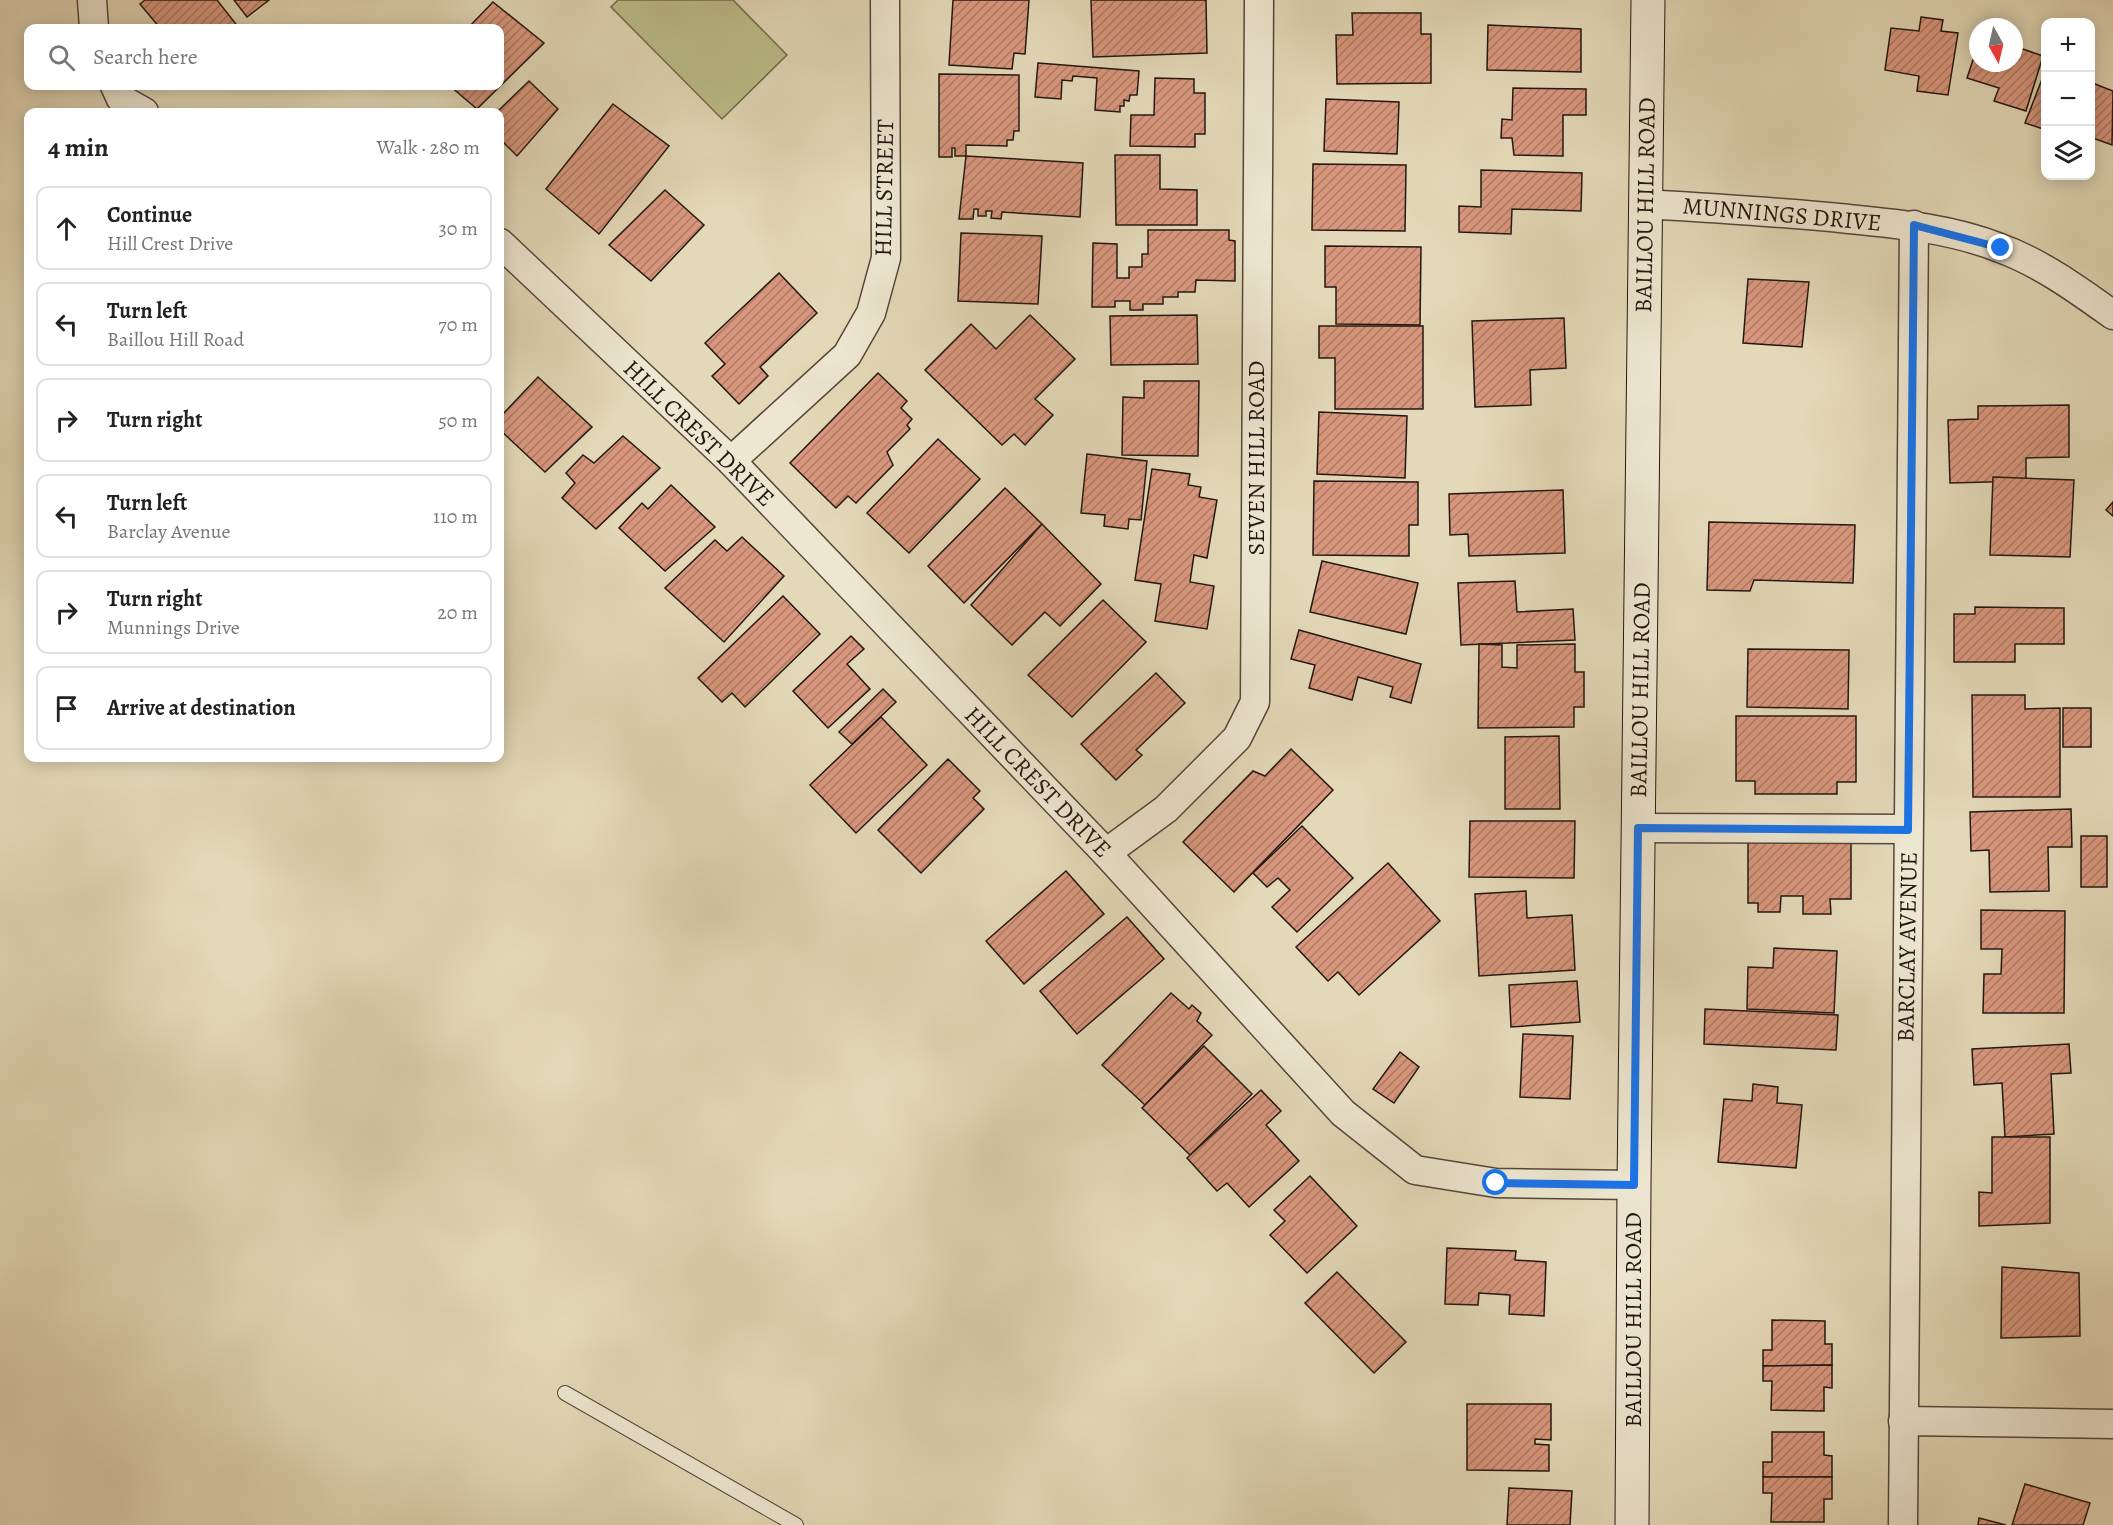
<!DOCTYPE html>
<html lang="en">
<head>
<meta charset="utf-8">
<style>
	body { margin:0; font-family:Alegreya,serif; background:#f6f6f6; color:#222 }
	.controls { position:absolute; right:18px; top:18px; display:grid; overflow:hidden; border-radius:12px; box-shadow:0 3px 15px #0003 }
	.controls button { width:54px; height:54px; display:grid; place-items:center; padding:0; border:0; border-bottom:2px solid #e0e0e0; background:#fff; color:#222; font:30px sans-serif }
	.compass { position:absolute; left:1969px; top:18px; width:54px; height:54px; border-radius:50%; background:#fff; box-shadow:0 3px 15px #0003; rotate:172deg }
	.stop { position:absolute; width:18px; height:18px; margin:-14px; border:4px solid #1a73e8; border-radius:50%; background:#fff }
	.stop.end { background:#1a73e8; border-color:#fff; box-shadow:0 2px 6px #0008 }
	.list { margin:0; padding:0; list-style:none }
	h2 { display:flex; justify-content:space-between; align-items:center; height:78px; margin:0; padding:0 24px; font-size:26px }
	h2 small { font-size:20px; font-weight:400; color:#767676 }
	.list li { display:grid; grid-template-columns:39px 1fr auto; gap:18px; align-items:center; box-sizing:border-box; height:84px; margin:0 12px 12px; padding:0 12px; border:2px solid #e0e0e0; border-radius:12px }
	.list b { display:block; font-size:22px; white-space:nowrap }
	.list p { margin:0; font-size:20px; white-space:nowrap; color:#767676 }
	.list em { font-size:20px; font-style:normal; color:#767676 }
	.icon { flex:none; width:33px; height:33px; fill:none; stroke:currentColor; stroke-width:2; stroke-linecap:round; stroke-linejoin:round }
	.map { position:relative; flex:none; width:2113px; height:1525px; overflow:hidden }
	.search { position:absolute; background:#fff; box-shadow:0 3px 15px #0003; left:24px; top:24px; width:480px; height:66px; display:flex; align-items:center; gap:15px; box-sizing:border-box; padding:0 21px; border-radius:12px; color:#767676; font-size:22px }
	.panel { position:absolute; background:#fff; box-shadow:0 3px 15px #0003; left:24px; top:108px; width:480px; height:654px; border-radius:12px }
	.map>svg:first-child { display:block }
	.park { fill:#bbbc89; stroke:#706a4d; stroke-width:1.5 }
	.building { fill:url(#building-hatch); stroke:#241711; stroke-width:1.5 }
	.lines { fill:none; stroke-linecap:round; stroke-linejoin:round }
	.service-casing { stroke:#54473a; stroke-width:16 }
	.minor-casing { stroke:#54473a; stroke-width:31 }
	.secondary-casing { stroke:#241711; stroke-width:35 }
	.service { stroke:#ede6d0; stroke-width:14 }
	.minor { stroke:#ede6d0; stroke-width:28 }
	.secondary { stroke:#ede6d0; stroke-width:33 }
	.route { stroke:#1a73e8; stroke-width:8 }
	.labels { text-anchor:middle; stroke-width:4.5; stroke-linejoin:round; paint-order:stroke }
	.street-label { font-size:24px; fill:#241711; stroke:#ede6d0 }
</style>
</head>
<body>
<div class="map">
<svg width="2113" height="1525" viewBox="0 0 2113 1525">
	<defs>
		<pattern id="building-hatch" width="6" height="6" patternUnits="userSpaceOnUse" patternTransform="scale(1.5)"><rect width="6" height="6" fill="#d8977d"/><path d="M-1 1l2-2M0 6l6-6M5 7l2-2" fill="none" stroke="#af7a65"/></pattern>
	</defs>
	<rect width="100%" height="100%" fill="#e3d8b7"/>
	<filter id="stains"><feTurbulence type="fractalNoise" baseFrequency=".00333" numOctaves="4"/><feColorMatrix values="0 0 0 0 .2 0 0 0 0 .09 0 0 0 0 .02 0 0 0 .5 -.17"/></filter>
	<radialGradient id="worn" r=".72"><stop offset=".6" stop-color="#630" stop-opacity="0"/><stop offset="1" stop-color="#630" stop-opacity=".3"/></radialGradient>
	<polygon class="park" points="618,0 733,0 787,55 722,119 611,7"/>
	<g class="building">
		<polygon points="145,0 217,0 239,28 160,28 140,4"/>
		<polygon points="234,0 269,0 247,17"/>
		<polygon points="953,0 1029,0 1025,54 1014,53 1012,69 949,65"/>
		<polygon points="1091,0 1206,0 1207,53 1093,57"/>
		<polygon points="493,2 544,43 477,109 450,86 500,86 500,28 468,28"/>
		<polygon points="1352,13 1421,13 1421,34 1431,34 1431,83 1337,84 1336,35 1353,35"/>
		<polygon points="1921,17 1943,20 1941,31 1958,33 1948,95 1917,91 1919,76 1885,70 1891,28 1919,31"/>
		<polygon points="1488,25 1581,29 1581,72 1487,70"/>
		<polygon points="1978,45 1978,63 2014,63 2014,46 2043,56 2026,111 1994,101 1999,88 1967,78"/>
		<polygon points="1038,63 1139,71 1137,95 1130,95 1129,101 1124,100 1124,106 1120,106 1120,112 1095,110 1097,78 1073,76 1072,81 1062,80 1061,99 1035,97"/>
		<polygon points="2046,69 2046,130 2025,123"/>
		<polygon points="939,74 1019,75 1019,131 1014,131 1013,140 1007,140 1007,146 966,145 966,156 955,156 955,148 952,148 952,157 939,157"/>
		<polygon points="1155,78 1194,79 1194,93 1205,93 1205,134 1195,134 1195,147 1130,146 1131,115 1154,115"/>
		<polygon points="529,81 558,109 517,156 500,139 500,112 497,112"/>
		<polygon points="2090,82 2113,91 2112,145 2090,137"/>
		<polygon points="1513,88 1586,89 1586,115 1563,115 1563,156 1514,155 1512,138 1501,138 1502,119 1512,120"/>
		<polygon points="1326,99 1399,102 1397,154 1324,151"/>
		<polygon points="613,104 669,146 599,234 546,189"/>
		<polygon points="1115,155 1160,155 1160,189 1197,190 1197,225 1116,225"/>
		<polygon points="966,156 1083,163 1080,217 1002,212 1001,219 991,218 992,211 986,211 986,216 978,216 978,209 974,209 973,219 959,219"/>
		<polygon points="1313,164 1406,165 1405,231 1312,230"/>
		<polygon points="1481,170 1582,173 1581,211 1512,209 1511,234 1459,232 1459,206 1481,207"/>
		<polygon points="665,190 704,225 651,281 609,245"/>
		<polygon points="1148,230 1229,230 1229,240 1235,241 1235,281 1196,280 1195,292 1178,292 1178,297 1163,297 1163,304 1143,304 1143,310 1130,310 1130,301 1115,301 1115,307 1092,307 1093,243 1117,244 1117,278 1129,278 1129,267 1142,267 1142,254 1148,254"/>
		<polygon points="961,233 1042,236 1038,304 958,301"/>
		<polygon points="1325,246 1421,247 1420,325 1336,324 1336,287 1325,287"/>
		<polygon points="779,273 817,313 760,367 768,376 739,404 712,376 725,364 705,343"/>
		<polygon points="1748,279 1809,282 1802,347 1743,343"/>
		<polygon points="1030,315 1075,359 1035,399 1053,415 1025,445 1014,434 1002,445 925,370 971,324 996,349"/>
		<polygon points="1197,315 1198,364 1111,365 1110,316"/>
		<polygon points="1564,318 1566,368 1530,370 1531,405 1475,407 1472,321"/>
		<polygon points="1319,326 1423,326 1423,409 1335,409 1335,358 1319,358"/>
		<polygon points="878,373 907,401 901,408 912,419 907,425 910,429 887,452 893,465 856,503 848,496 836,508 790,463"/>
		<polygon points="538,377 592,427 545,472 500,430 500,417"/>
		<polygon points="1144,381 1199,381 1198,456 1122,455 1123,397 1144,398"/>
		<polygon points="2069,405 2069,457 2026,458 2026,481 1950,483 1948,420 1978,419 1978,406"/>
		<polygon points="1319,412 1407,416 1405,478 1317,474"/>
		<polygon points="623,436 660,468 596,529 562,498 575,483 566,473 583,455 594,463"/>
		<polygon points="938,439 980,479 909,553 867,513"/>
		<polygon points="1087,454 1147,461 1141,520 1129,519 1128,529 1104,526 1105,515 1081,513"/>
		<polygon points="1152,469 1190,474 1188,485 1201,487 1199,497 1217,500 1207,558 1194,555 1190,582 1214,586 1207,629 1155,621 1161,584 1135,580"/>
		<polygon points="1993,477 2074,480 2070,557 1990,555"/>
		<polygon points="1314,481 1418,482 1418,525 1409,525 1409,556 1313,555"/>
		<polygon points="671,485 715,527 665,571 619,528 642,503 648,509"/>
		<polygon points="1005,488 1042,524 964,603 928,566"/>
		<polygon points="1563,490 1565,553 1469,556 1468,534 1450,535 1449,494"/>
		<polygon points="2113,502 2113,516 2106,510"/>
		<polygon points="1709,522 1855,525 1853,583 1754,580 1750,591 1707,590"/>
		<polygon points="1042,524 1101,584 1060,626 1045,612 1012,645 971,605"/>
		<polygon points="742,537 784,576 724,642 665,588 715,540 727,551"/>
		<polygon points="1322,561 1418,583 1406,634 1310,612"/>
		<polygon points="1515,581 1517,612 1573,609 1575,640 1461,645 1458,583"/>
		<polygon points="783,596 820,634 745,707 732,693 722,702 698,678"/>
		<polygon points="1103,600 1146,642 1072,717 1028,675"/>
		<polygon points="1975,607 2064,608 2064,644 2015,644 2015,662 1954,662 1954,614 1975,614"/>
		<polygon points="1299,630 1421,664 1411,703 1390,697 1393,687 1358,677 1352,700 1309,688 1315,665 1291,659"/>
		<polygon points="851,636 864,649 847,664 870,689 828,728 793,691"/>
		<polygon points="1479,644 1502,645 1502,667 1517,668 1517,645 1575,644 1575,672 1584,672 1584,707 1574,707 1574,727 1478,728"/>
		<polygon points="1748,649 1849,650 1848,709 1747,707"/>
		<polygon points="1156,673 1185,703 1136,750 1142,755 1116,780 1081,744"/>
		<polygon points="883,689 896,702 852,744 839,732"/>
		<polygon points="1972,695 2025,695 2025,709 2060,708 2060,797 1973,797"/>
		<rect x="2063" y="708" width="28" height="39"/>
		<polygon points="1736,716 1856,716 1856,782 1837,782 1837,794 1755,794 1755,781 1736,781"/>
		<polygon points="881,717 927,765 856,833 810,785"/>
		<polygon points="1559,736 1560,809 1505,809 1505,737"/>
		<polygon points="1291,749 1333,790 1234,892 1183,842 1253,771 1265,776"/>
		<polygon points="948,759 980,791 973,798 984,809 921,873 878,830"/>
		<polygon points="2071,809 2072,847 2048,847 2049,891 1990,892 1989,850 1971,851 1970,812"/>
		<polygon points="1470,821 1575,821 1574,878 1469,877"/>
		<polygon points="1302,826 1353,878 1297,932 1272,907 1290,890 1278,878 1267,887 1253,873"/>
		<rect x="2081" y="836" width="26" height="51"/>
		<polygon points="1748,839 1851,839 1851,899 1830,899 1831,914 1803,914 1803,896 1781,896 1780,912 1758,912 1758,903 1748,903"/>
		<polygon points="1388,863 1440,921 1359,995 1338,972 1328,981 1296,947"/>
		<polygon points="1066,871 1104,914 1024,984 986,941"/>
		<polygon points="1526,891 1527,918 1572,915 1575,970 1479,976 1475,894"/>
		<polygon points="1981,910 2065,911 2064,1013 1983,1013 1984,974 2001,974 2002,949 1981,949"/>
		<polygon points="1127,917 1164,959 1077,1034 1040,991"/>
		<polygon points="1774,948 1837,951 1834,1013 1747,1009 1748,967 1773,968"/>
		<polygon points="1577,981 1580,1022 1511,1027 1509,985"/>
		<polygon points="1171,993 1189,1009 1192,1005 1201,1013 1197,1021 1212,1035 1145,1105 1102,1065"/>
		<polygon points="1705,1009 1838,1015 1836,1050 1704,1044"/>
		<polygon points="1523,1034 1573,1036 1570,1099 1520,1097"/>
		<polygon points="2069,1044 2071,1073 2051,1074 2054,1134 2005,1137 2002,1083 1974,1085 1972,1049"/>
		<polygon points="1204,1046 1252,1094 1190,1155 1142,1108"/>
		<polygon points="1400,1052 1419,1067 1394,1103 1373,1089"/>
		<polygon points="1753,1084 1778,1087 1777,1103 1802,1105 1796,1168 1718,1162 1724,1099 1752,1101"/>
		<polygon points="1261,1090 1281,1111 1266,1125 1299,1161 1249,1207 1227,1183 1217,1191 1187,1158"/>
		<polygon points="1992,1137 2050,1137 2050,1223 1979,1226 1979,1192 1992,1193"/>
		<polygon points="1310,1176 1357,1226 1307,1273 1270,1235 1285,1221 1274,1210"/>
		<polygon points="1447,1248 1516,1251 1515,1260 1546,1262 1544,1316 1509,1314 1510,1295 1479,1293 1478,1305 1445,1304"/>
		<polygon points="2002,1267 2079,1273 2080,1336 2001,1338"/>
		<polygon points="1337,1272 1406,1342 1374,1373 1305,1303"/>
		<polygon points="1772,1320 1825,1321 1825,1344 1832,1344 1832,1365 1763,1366 1763,1350 1772,1350"/>
		<polygon points="1832,1365 1832,1388 1824,1387 1824,1411 1771,1410 1772,1381 1763,1381 1763,1366"/>
		<polygon points="1467,1404 1551,1404 1551,1440 1535,1439 1535,1444 1549,1445 1549,1471 1467,1470"/>
		<polygon points="1772,1432 1824,1432 1824,1455 1832,1456 1832,1477 1763,1477 1763,1462 1772,1462"/>
		<polygon points="1763,1477 1832,1477 1832,1499 1824,1499 1824,1522 1771,1522 1772,1493 1763,1493"/>
		<polygon points="2025,1484 2090,1503 2083,1525 2012,1525"/>
		<polygon points="1509,1488 1572,1491 1570,1525 1507,1525"/>
		<polygon points="1979,1518 2006,1525 1978,1525"/>
	</g>
	<g class="lines">
		<g class="service-casing">
			<polyline id="service" points="565,1393 796,1525"/>
		</g>
		<g class="minor-casing">
			<g id="minor">
				<polyline points="92,0 94,28"/>
				<polyline points="115,86 121,99 144,112"/>
				<path d="M1645,204C1713,208 1781,212 1849,219C1900,224 1952,229 2000,248C2041,263 2078,290 2113,315"/>
				<polyline points="500,243 731,461 1106,853 1343,1113 1415,1170 1496,1183 1634,1185"/>
				<polyline points="731,461 847,355 871,313 886,258 885,0"/>
				<polyline points="1638,828 1908,829"/>
				<polyline points="1106,853 1166,809 1237,738 1255,702 1259,0"/>
				<polyline points="1903,1421 2113,1424"/>
				<polyline points="1903,1525 1914,225"/>
			</g>
		</g>
		<g class="secondary-casing">
			<polyline id="secondary" points="1632,1525 1634,1185 1648,0"/>
		</g>
		<use href="#service" class="service"/>
		<use href="#minor" class="minor"/>
		<use href="#secondary" class="secondary"/>
	</g>
	<g class="lines">
		<polyline class="route" points="1496,1183 1634,1185 1638,828 1908,830 1914,225 2001,248"/>
	</g>
	<g class="labels">
		<g class="street-label">
			<text transform="translate(884 188) rotate(-89)" y="8">HILL STREET</text>
			<text transform="translate(1645 205) rotate(-89)" y="8">BAILLOU HILL ROAD</text>
			<text transform="translate(1782 214) rotate(5)" y="8">MUNNINGS DRIVE</text>
			<text transform="translate(699 433) rotate(44)" y="8">HILL CREST DRIVE</text>
			<text transform="translate(1256 458) rotate(-90)" y="8">SEVEN HILL ROAD</text>
			<text transform="translate(1640 690) rotate(-89)" y="8">BAILLOU HILL ROAD</text>
			<text transform="translate(1038 782) rotate(46)" y="8">HILL CREST DRIVE</text>
			<text transform="translate(1907 947) rotate(-89)" y="8">BARCLAY AVENUE</text>
			<text transform="translate(1633 1320) rotate(-90)" y="8">BAILLOU HILL ROAD</text>
		</g>
	</g>
	<rect width="100%" height="100%" filter="url(#stains)"/>
	<rect width="100%" height="100%" fill="url(#worn)"/>
</svg>
<div class="controls">
<button>+</button>
<button>−</button>
<button><svg class="icon" aria-label="layers" viewBox="0 0 24 24"><path d="M12 4l9 5-9 5-9-5zM3 14l9 5 9-5"/></svg></button>
</div>
<svg class="compass" viewBox="-18 -18 36 36"><path d="M0-13l5 13h-10z" fill="#e53935"/><path d="M0 13l5-13h-10z" fill="#767676"/></svg>
<div class="stop" style="left:1496px;top:1183px"></div>
<div class="stop end" style="left:2001px;top:248px"></div>
<div class="search"><svg class="icon" aria-label="search" viewBox="0 0 24 24"><circle cx="10" cy="10" r="6"/><path d="M15 15l6 6"/></svg>Search here</div>
<section class="panel">
<h2>4 min<small>Walk · 280 m</small></h2>
<ul class="list">
<li><svg class="icon" aria-label="ahead" viewBox="0 0 24 24"><path d="M12 20V5M6 11l6-6 6 6"/></svg><div><b>Continue</b><p>Hill Crest Drive</p></div><em>30 m</em></li>
<li><svg class="icon" aria-label="left" viewBox="0 0 24 24"><path d="M17 20v-9H6M10 6l-5 5 5 5"/></svg><div><b>Turn left</b><p>Baillou Hill Road</p></div><em>70 m</em></li>
<li><svg class="icon" aria-label="right" viewBox="0 0 24 24"><path d="M7 20v-9h11M14 6l5 5-5 5"/></svg><div><b>Turn right</b></div><em>50 m</em></li>
<li><svg class="icon" aria-label="left" viewBox="0 0 24 24"><path d="M17 20v-9H6M10 6l-5 5 5 5"/></svg><div><b>Turn left</b><p>Barclay Avenue</p></div><em>110 m</em></li>
<li><svg class="icon" aria-label="right" viewBox="0 0 24 24"><path d="M7 20v-9h11M14 6l5 5-5 5"/></svg><div><b>Turn right</b><p>Munnings Drive</p></div><em>20 m</em></li>
<li><svg class="icon" aria-label="arrive" viewBox="0 0 24 24"><path d="M6 21V4h12l-3 4 3 4H6"/></svg><div><b>Arrive at destination</b></div></li>
</ul>
</section>
</div>
</body>
</html>
